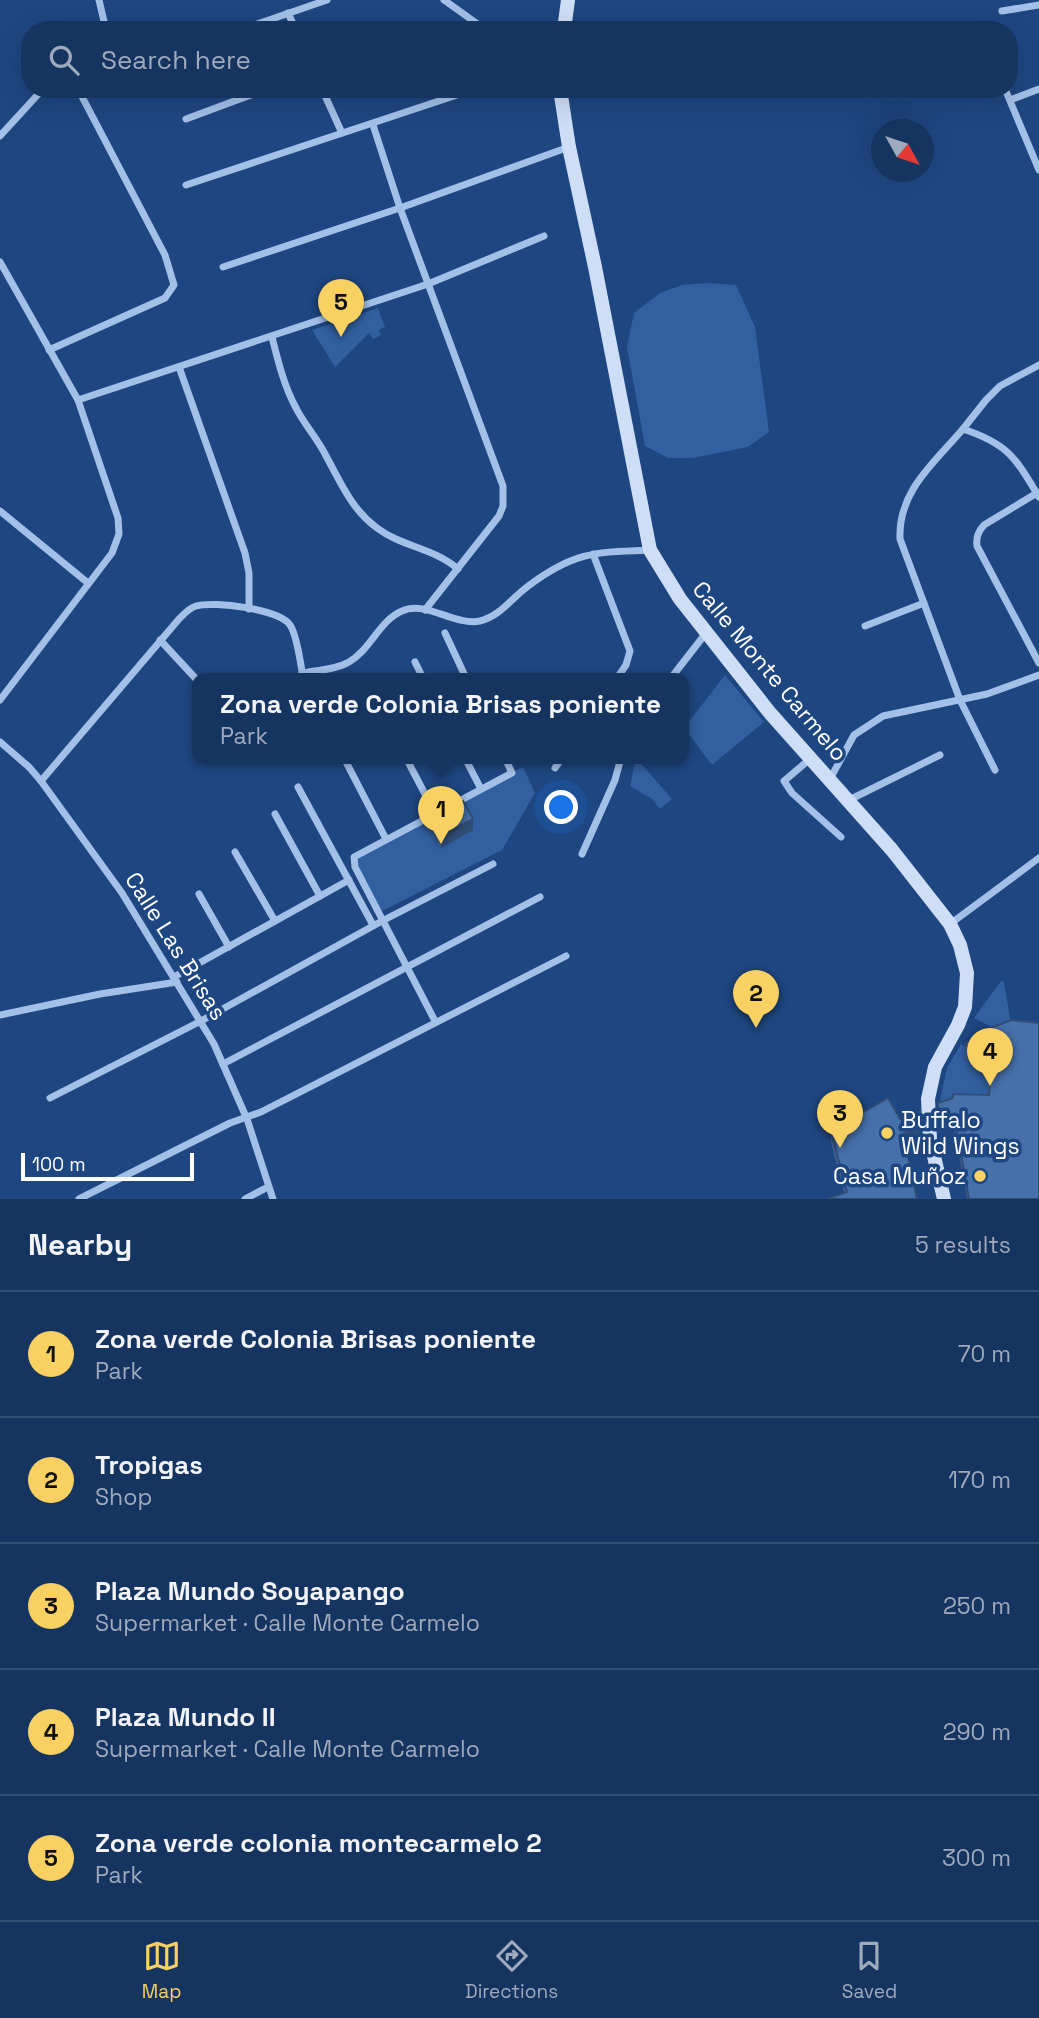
<!DOCTYPE html>
<html lang="en">
<head>
<meta charset="utf-8">
<style>
	body { margin:0; font-family:"Space Grotesk",sans-serif; background:#1f3c66; color:#f1f3f6 }
	.compass { position:absolute; left:871px; top:119px; width:63px; height:63px; border-radius:50%; background:#163460; box-shadow:0 7px 28px #0002; rotate:130deg }
	.scale { position:absolute; left:21px; bottom:18px; width:173px; box-sizing:border-box; padding-left:7px; border:4px solid #fff; border-top:0; font-size:19px; line-height:24px; white-space:nowrap; color:#fff; -webkit-text-stroke:5px #1e4680; paint-order:stroke }
	.you { position:absolute; left:562px; top:808px; width:24px; height:24px; margin:-18px; border:5px solid #fff; border-radius:50%; background:#1a73e8; box-shadow:0 0 0 10px #1a73e833 }
	.badge { display:grid; place-items:center; width:46px; height:46px; border-radius:50%; background:#f8d162; color:#111; font-size:23px; font-weight:700 }
	.pin { position:absolute; translate:-50% -58px; filter:drop-shadow(0 2px 4px #0008) }
	.pin::after { content:''; position:absolute; top:37px; width:24px; height:21px; background:inherit; clip-path:polygon(0 0,100% 0,50% 100%) }
	.popup { position:absolute; left:192px; top:673px; width:497px; height:91px; box-sizing:border-box; display:grid; place-content:center; border-radius:14px; background:#163460; filter:drop-shadow(0 2px 5px #0005); font-size:23px; white-space:nowrap; color:#9eaabd }
	.popup b { font-size:26px; color:#f1f3f6 }
	.popup::after { content:''; position:absolute; left:50%; top:100%; margin-left:-14px; border:14px solid transparent; border-top-color:#163460 }
	.list { margin:0; padding:0; list-style:none }
	h2 { display:flex; justify-content:space-between; align-items:center; height:91px; margin:0; padding:0 28px; font-size:30px }
	h2 small { font-size:23px; font-weight:400; color:#9eaabd }
	.list li { display:grid; grid-template-columns:46px 1fr auto; gap:21px; align-items:center; box-sizing:border-box; height:126px; padding:0 28px; border-top:2px solid #354f75 }
	.list b { display:block; font-size:26px; white-space:nowrap }
	.list p { margin:0; font-size:23px; white-space:nowrap; color:#9eaabd }
	.list em { font-size:23px; font-style:normal; color:#9eaabd }
	.icon { flex:none; width:38px; height:38px; fill:none; stroke:currentColor; stroke-width:2; stroke-linecap:round; stroke-linejoin:round }
	.map { position:relative; flex:none; width:1039px; height:1199px; overflow:hidden }
	.search { position:absolute; background:#163460; box-shadow:0 7px 28px #0002; left:21px; right:21px; top:21px; height:77px; display:flex; align-items:center; gap:18px; box-sizing:border-box; padding:0 24px; border-radius:28px; color:#9eaabd; font-size:26px }
	.sheet { height:721px; background:#163460 }
	nav { display:flex; justify-content:space-around; align-items:center; box-sizing:border-box; height:98px; border-top:2px solid #354f75; background:#163460; font-size:19px; color:#9eaabd }
	nav a { display:grid; justify-items:center; gap:4px }
	nav .on { color:#f8d162 }
	.map>svg:first-child { display:block }
	.green { fill:#315f9f }
	.lines { fill:none; stroke-linecap:round; stroke-linejoin:round }
	.street { stroke:#a3c0e9; stroke-width:7 }
	.secondary { stroke:#cedef7; stroke-width:14 }
	.wall { fill:#3c6092 }
	.shaded-wall { fill:#314e77 }
	.building { fill:#4670aa; stroke:#314e77; stroke-width:2 }
	.poi-dot { fill:#f8d162; stroke:#1e4680; stroke-width:2.5 }
	.labels { text-anchor:middle; stroke-width:7; stroke-linejoin:round; paint-order:stroke }
	.street-label { font-size:23px; fill:#fff; stroke:#1e4680 }
	.poi-label { font-size:23px; fill:#fff; stroke:#1e4680; text-anchor:start }
</style>
</head>
<body>
<div class="map">
<svg width="1039" height="1199" viewBox="0 0 1039 1199">
	<rect width="100%" height="100%" fill="#1e4680"/>
	<g class="green">
		<polygon points="708,283 736,285 755,327 769,432 748,447 693,458 668,458 645,446 627,347 634,313 660,293 682,285"/>
		<polygon points="378,308 385,327 379,330 381,335 373,339 369,333 335,367 312,330"/>
		<polygon points="725,675 764,722 712,765 684,728"/>
		<polygon points="636,758 672,799 660,809 652,799 630,786"/>
		<polygon points="523,767 535,793 502,850 378,913 354,857"/>
		<polygon points="1001,981 1004,982 1011,1024 995,1029 974,1018"/>
		<polygon points="961,1044 972,1051 991,1080 989,1107 939,1105 947,1068"/>
	</g>
	<g class="lines">
		<g class="street">
			<polyline points="99,0 106,30"/>
			<polyline points="444,0 486,30"/>
			<polyline points="1002,11 1039,5"/>
			<polyline points="288,13 296,30"/>
			<polyline points="240,30 327,0"/>
			<polyline points="322,89 342,133"/>
			<polyline points="1005,89 1039,170"/>
			<polyline points="1010,100 1039,89"/>
			<polyline points="186,119 267,89"/>
			<polyline points="373,125 400,208 503,486 503,506 499,516 425,610"/>
			<polyline points="0,136 43,89"/>
			<polyline points="186,185 475,89"/>
			<polyline points="0,262 78,400 118,518 119,534 112,553 0,700"/>
			<polyline points="223,267 400,208 569,147"/>
			<path d="M272,337C278,361 284,386 296,408C304,424 317,438 325,454C340,481 351,509 377,528C402,547 432,547 458,569"/>
			<polyline points="49,350 165,298 174,285 165,255 78,89"/>
			<polyline points="179,367 245,553 249,573 249,609"/>
			<polyline points="78,400 428,284 544,236"/>
			<polyline points="963,429 986,400 1000,386 1039,365"/>
			<path d="M1037,493L984,525C978,532 976,537 977,546L1039,663"/>
			<polyline points="0,511 88,583"/>
			<polyline points="593,554 630,651 626,665 617,678"/>
			<polyline points="865,626 924,603"/>
			<polyline points="445,633 466,678"/>
			<polyline points="160,640 198,681"/>
			<polyline points="415,662 423,678"/>
			<path d="M302,673C317,670 335,670 349,662C370,650 380,620 402,611C426,600 454,626 480,621C500,616 511,599 527,587C573,552 595,552 650,550"/>
			<polyline points="671,678 706,633"/>
			<polyline points="0,742 29,767 41,781 122,893 214,1044 247,1119 273,1199"/>
			<polyline points="344,758 386,839"/>
			<polyline points="406,758 435,813"/>
			<polyline points="465,758 481,789"/>
			<polyline points="810,759 784,781 792,793 841,837"/>
			<polyline points="555,768 562,758"/>
			<path d="M995,770L960,700L900,539C898,491 934,463 963,429C1008,444 1015,457 1039,497"/>
			<polyline points="830,779 854,735 883,716 987,694 1039,675"/>
			<path d="M41,781L179,619C184,614 189,608 196,606C215,601 279,609 290,625C297,635 301,665 303,678"/>
			<polyline points="298,787 373,925"/>
			<polyline points="849,800 940,755"/>
			<polyline points="275,814 320,896"/>
			<polyline points="235,852 275,921"/>
			<polyline points="582,854 615,780 621,758"/>
			<polyline points="199,894 229,947"/>
			<polyline points="950,924 1039,858"/>
			<polyline points="174,977 349,880"/>
			<polyline points="0,1015 100,994 177,982"/>
			<polyline points="435,1021 355,867 354,857 512,773 505,758"/>
			<polyline points="223,1064 540,897"/>
			<polyline points="50,1098 201,1021 382,921 493,864"/>
			<polyline points="79,1199 230,1123 261,1112 566,956"/>
			<polyline points="245,1199 268,1187"/>
		</g>
		<g class="secondary">
			<polyline points="564,30 568,0"/>
			<polyline points="560,89 569,147 595,267 650,550 680,599 770,713 892,850 950,924 960,945 967,973 965,1007 958,1025 935,1067 928,1099 930,1139 944,1199"/>
		</g>
	</g>
	<g class="wall">
		<polygon points="431,818 473,830 441,848 431,830"/>
		<polygon points="1039,1023 1039,1199 967,1199 954,1127 939,1132 938,1103 989,1095 990,1080 965,1056 965,1044"/>
		<polygon points="900,1119 920,1140 905,1145 917,1199 844,1193 831,1143 831,1131"/>
	</g>
	<g class="shaded-wall">
		<polygon points="473,819 473,830 441,848 441,836"/>
		<polygon points="954,1115 954,1127 939,1132 939,1120"/>
		<polygon points="920,1128 920,1140 903,1146 903,1134"/>
	</g>
	<g class="building">
		<polygon points="463,801 473,819 441,836 431,818"/>
		<polygon points="1011,1020 1039,1023 1039,1199 969,1199 954,1115 939,1120 938,1103 953,1098 953,1094 989,1095 991,1069 965,1044 978,1033"/>
		<polygon points="888,1098 900,1119 920,1111 920,1128 903,1134 917,1199 828,1199 847,1192 831,1131"/>
	</g>
	<g class="poi-dot">
		<circle cx="887" cy="1133" r="7"/>
		<circle cx="980" cy="1176" r="7"/>
	</g>
	<g class="labels">
		<g class="street-label">
			<text transform="translate(770 671) rotate(50)" y="8">Calle Monte Carmelo</text>
			<text transform="translate(176 946) rotate(58)" y="8">Calle Las Brisas</text>
		</g>
		<g class="poi-label">
			<text x="901" y="1128">Buffalo<tspan x="901" dy="26">Wild Wings</tspan></text>
			<text x="966" y="1184" text-anchor="end">Casa Muñoz</text>
		</g>
	</g>
</svg>
<svg class="compass" viewBox="-18 -18 36 36"><path d="M0-13l5 13h-10z" fill="#e53935"/><path d="M0 13l5-13h-10z" fill="#9eaabd"/></svg>
<div class="scale">100 m</div>
<div class="you"></div>
<div class="pin badge" style="left:441px;top:844px">1</div>
<div class="popup"><b>Zona verde Colonia Brisas poniente</b>Park</div>
<div class="pin badge" style="left:756px;top:1028px">2</div>
<div class="pin badge" style="left:840px;top:1148px">3</div>
<div class="pin badge" style="left:990px;top:1086px">4</div>
<div class="pin badge" style="left:341px;top:337px">5</div>
<div class="search"><svg class="icon" aria-label="search" viewBox="0 0 24 24"><circle cx="10" cy="10" r="6"/><path d="M15 15l6 6"/></svg>Search here</div>
</div>
<section class="sheet">
<h2>Nearby<small>5 results</small></h2>
<ul class="list">
<li><span class="badge">1</span><div><b>Zona verde Colonia Brisas poniente</b><p>Park</p></div><em>70 m</em></li>
<li><span class="badge">2</span><div><b>Tropigas</b><p>Shop</p></div><em>170 m</em></li>
<li><span class="badge">3</span><div><b>Plaza Mundo Soyapango</b><p>Supermarket · Calle Monte Carmelo</p></div><em>250 m</em></li>
<li><span class="badge">4</span><div><b>Plaza Mundo II</b><p>Supermarket · Calle Monte Carmelo</p></div><em>290 m</em></li>
<li><span class="badge">5</span><div><b>Zona verde colonia montecarmelo 2</b><p>Park</p></div><em>300 m</em></li>
</ul>
</section>
<nav>
<a class="on"><svg class="icon" aria-label="map" viewBox="0 0 24 24"><path d="M3 6l6-2 6 2 6-2v14l-6 2-6-2-6 2zM9 4v14M15 6v14"/></svg>Map</a>
<a><svg class="icon" aria-label="directions" viewBox="0 0 24 24"><path d="M12 3l9 9-9 9-9-9zM9 14v-3h6M13 9l2 2-2 2"/></svg>Directions</a>
<a><svg class="icon" aria-label="saved" viewBox="0 0 24 24"><path d="M7 4h10v16l-5-4-5 4z"/></svg>Saved</a>
</nav>
</body>
</html>
